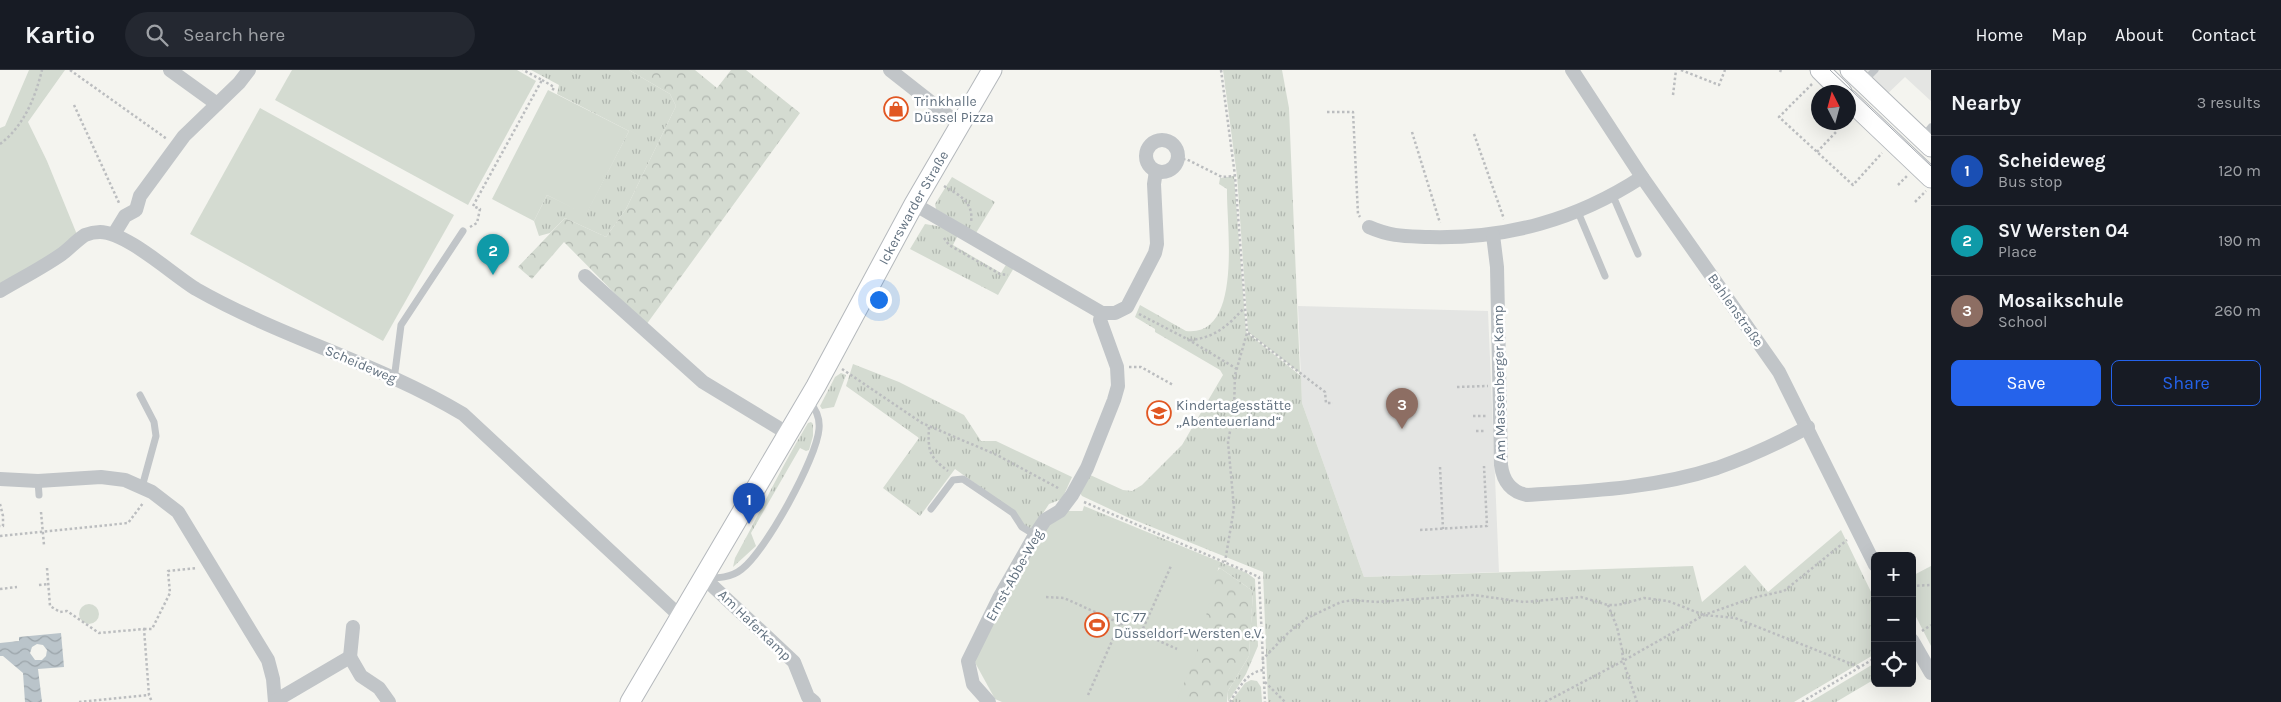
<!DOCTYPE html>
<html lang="en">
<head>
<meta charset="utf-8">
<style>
	body { margin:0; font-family:Karla,sans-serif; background:#242831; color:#f1f3f6 }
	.controls { position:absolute; right:15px; bottom:15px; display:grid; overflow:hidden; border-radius:8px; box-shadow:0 5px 20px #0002 }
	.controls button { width:45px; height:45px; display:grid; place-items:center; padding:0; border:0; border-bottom:1px solid #363941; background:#171b24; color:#f1f3f6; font:25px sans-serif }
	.compass { position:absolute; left:1811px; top:15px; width:45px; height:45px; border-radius:50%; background:#171b24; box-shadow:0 5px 20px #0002; rotate:354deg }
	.you { position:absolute; left:878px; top:229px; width:18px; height:18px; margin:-12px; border:4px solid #fff; border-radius:50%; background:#1a73e8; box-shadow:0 0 0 8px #1a73e833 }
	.badge { display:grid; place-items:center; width:32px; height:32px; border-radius:50%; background:#2563eb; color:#fff; font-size:16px; font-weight:700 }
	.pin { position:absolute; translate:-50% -41px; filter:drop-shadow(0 1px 2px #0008) }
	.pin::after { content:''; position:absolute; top:26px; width:18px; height:15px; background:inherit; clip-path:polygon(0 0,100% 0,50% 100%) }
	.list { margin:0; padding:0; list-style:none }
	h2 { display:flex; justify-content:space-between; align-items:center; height:65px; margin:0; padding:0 20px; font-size:21px }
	h2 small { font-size:16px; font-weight:400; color:#9ea1a6 }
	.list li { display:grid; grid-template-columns:32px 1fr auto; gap:15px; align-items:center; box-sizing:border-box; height:70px; padding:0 20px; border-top:1px solid #363941 }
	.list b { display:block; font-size:19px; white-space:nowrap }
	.list p { margin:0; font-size:16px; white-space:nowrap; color:#9ea1a6 }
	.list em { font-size:16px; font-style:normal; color:#9ea1a6 }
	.actions { display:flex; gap:10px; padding:15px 20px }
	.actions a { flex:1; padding:11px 0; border:1px solid #2563eb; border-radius:8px; text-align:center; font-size:18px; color:#2563eb }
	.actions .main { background:#2563eb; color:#fff }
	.icon { flex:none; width:28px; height:28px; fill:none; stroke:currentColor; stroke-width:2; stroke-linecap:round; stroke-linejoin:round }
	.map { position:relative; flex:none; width:1931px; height:632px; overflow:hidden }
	header { display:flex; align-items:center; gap:30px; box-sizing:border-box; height:70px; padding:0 25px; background:#171b24; border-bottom:1px solid #363941 }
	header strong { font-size:24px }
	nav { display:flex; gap:28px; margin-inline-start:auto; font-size:18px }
	.search { width:350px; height:45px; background:#242831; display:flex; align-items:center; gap:12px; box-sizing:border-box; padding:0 18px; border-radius:28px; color:#9ea1a6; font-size:19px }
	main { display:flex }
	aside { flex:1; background:#171b24 }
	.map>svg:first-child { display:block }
	.built { fill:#e4e5e3 }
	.grass { fill:url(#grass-tufts) }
	.forest { fill:url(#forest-crowns) }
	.green { fill:#d4dbd1 }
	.water { fill:url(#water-waves); fill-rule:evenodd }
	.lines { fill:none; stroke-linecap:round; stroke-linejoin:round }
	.secondary-casing { stroke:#b4b8bc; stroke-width:21 }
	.path { stroke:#bbbdbf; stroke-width:2.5; stroke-dasharray:2.5 2.5; stroke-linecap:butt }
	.lane { stroke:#c1c5c8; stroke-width:7 }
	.street { stroke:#c1c5c8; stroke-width:14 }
	.secondary { stroke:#fff; stroke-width:19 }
	.tram { stroke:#a2a7ac; stroke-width:1 }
	.labels { text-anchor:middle; stroke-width:5; stroke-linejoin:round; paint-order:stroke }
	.poi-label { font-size:14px; fill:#637280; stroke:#fff; text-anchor:start }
	.street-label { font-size:14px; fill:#637280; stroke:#fff }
</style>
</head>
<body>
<header>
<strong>Kartio</strong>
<div class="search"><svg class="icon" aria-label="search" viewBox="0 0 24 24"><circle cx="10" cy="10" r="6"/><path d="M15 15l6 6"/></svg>Search here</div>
<nav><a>Home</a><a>Map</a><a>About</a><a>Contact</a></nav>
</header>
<main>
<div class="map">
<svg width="1931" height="632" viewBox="0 0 1931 632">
	<defs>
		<pattern id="grass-tufts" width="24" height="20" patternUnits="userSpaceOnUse" patternTransform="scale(1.25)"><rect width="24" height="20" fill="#d4dbd1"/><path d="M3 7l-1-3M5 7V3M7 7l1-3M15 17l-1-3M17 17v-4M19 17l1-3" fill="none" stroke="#b0b6af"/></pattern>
		<pattern id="forest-crowns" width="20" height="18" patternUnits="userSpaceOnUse" patternTransform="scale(1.25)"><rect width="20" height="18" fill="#d4dbd1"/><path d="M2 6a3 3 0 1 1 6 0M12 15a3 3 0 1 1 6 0" fill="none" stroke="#b0b6af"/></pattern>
		<pattern id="water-waves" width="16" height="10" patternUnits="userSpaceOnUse" patternTransform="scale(1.25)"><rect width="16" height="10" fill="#bac4ca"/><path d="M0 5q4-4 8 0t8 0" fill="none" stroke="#9ba4a9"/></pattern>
	</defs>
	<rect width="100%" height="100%" fill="#f4f4ef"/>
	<g class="built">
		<polygon points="1856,0 1931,0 1931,31 1905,7 1884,27"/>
		<polygon points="1298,236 1488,241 1499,502 1364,507 1302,333"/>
	</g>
	<g class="grass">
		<polygon points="531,0 629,0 670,24 676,36 626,139 606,167 565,148 550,163 539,166 534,151 547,125 586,144 629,61 557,24 559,15"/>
		<polygon points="1223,0 1282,0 1289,38 1300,303 1248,262 1237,106"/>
		<path d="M1234,106L1246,262L1301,306L1302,333L1364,507L1693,496L1702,532L1745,495L1768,522L1841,460L1875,530V584L1794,632H1268L1263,502L1127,447L1082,426L1080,423L1088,404L1123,420L1132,421L1142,415L1182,375L1223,305L1220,300L1155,262V259L1135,247L1140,235L1186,261C1244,268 1226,153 1227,119L1219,114L1220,108Z"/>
		<polygon points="952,107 995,132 976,163 936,139 935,134"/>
		<polygon points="925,154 943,157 958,165 953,175 1001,203 1007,193 1015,196 998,225 910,179"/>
		<polygon points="853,294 899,312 964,345 981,371 996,371 1072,407 1062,429 1049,434 1032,460 1022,454 1011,439 955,399 920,446 883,418 919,368 846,316"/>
		<polygon points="841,303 846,305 834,337 822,339 820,336 835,307"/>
		<path d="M811,352L813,354V366L809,380L806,381L800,378L751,463L756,476L733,497L735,488C760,443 781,397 808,353Z"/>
		<polygon points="1084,436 1247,503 1255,509 1258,576 1246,604 1228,632 1228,621 1249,586 1253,521 1220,498 1097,449 1080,449"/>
		<polygon points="1875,593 1875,609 1836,632 1810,632"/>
		<polygon points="1251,610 1257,611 1261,617 1262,632 1231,632 1245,613"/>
	</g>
	<g class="forest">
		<polygon points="629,0 695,0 717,18 731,0 746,0 800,43 646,255 564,172 532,209 518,197 565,148 606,167 626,139 676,36 670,24"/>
		<polygon points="1220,498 1253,521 1249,586 1228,621 1227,632 1171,632 1211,508"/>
	</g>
	<g class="green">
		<polygon points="29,0 65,0 28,52 47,91 78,167 58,182 0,214 0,58 5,56"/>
		<polygon points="292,0 517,0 536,11 468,135 275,30"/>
		<polygon points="548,20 629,61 586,145 547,125 534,151 492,129"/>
		<polygon points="260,38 454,145 383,271 190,164"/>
		<polygon points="1063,441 1085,441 1220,492 1195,588 1176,632 1002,632 995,629 972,587 1046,451"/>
		<polygon points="1931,496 1931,576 1912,539 1912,506"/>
		<circle cx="89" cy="544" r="10"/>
	</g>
	<path class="water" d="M61,563L64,597L38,599L42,632H25L23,603L3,586H0V573L19,571V567ZM37,574L43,575L47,580L46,586L42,590H35L30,583L32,577Z"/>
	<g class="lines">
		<g class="secondary-casing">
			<g id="secondary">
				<polyline points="1820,0 1842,22"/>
				<polyline points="1850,0 1931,77"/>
				<polyline points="1848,29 1931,108"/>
				<path id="s1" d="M630,632L816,316L914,134L992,0"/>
			</g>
		</g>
		<g class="path">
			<polyline points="70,0 167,69"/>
			<polyline points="1221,0 1235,106 1247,263 1235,305 1234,340 1228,372 1234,438 1225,492"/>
			<polyline points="1681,0 1719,15 1725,0"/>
			<polyline points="1780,2 1781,0"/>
			<polyline points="542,10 554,17 552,22"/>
			<polyline points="1812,14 1779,47 1853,115 1882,83"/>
			<polyline points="1673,25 1676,0"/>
			<polyline points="74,35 120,135"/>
			<polyline points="1327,42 1353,42 1358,144 1360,147"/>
			<polyline points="1412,62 1440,153"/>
			<polyline points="1474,64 1504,149"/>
			<path d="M0,74C24,56 35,28 42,0"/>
			<polyline points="1817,82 1836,62"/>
			<polyline points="1178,90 1186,89 1222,107 1234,106"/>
			<polyline points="1898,115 1907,106"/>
			<path d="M944,116C959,125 974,132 971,152"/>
			<polyline points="1915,132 1926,121"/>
			<polyline points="470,157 477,153 480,139 473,136 542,10 523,0"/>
			<polyline points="944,168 949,175 1000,204 1008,205"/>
			<polyline points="1139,244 1189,270 1237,299"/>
			<polyline points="1248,263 1325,322 1326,333 1333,333"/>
			<path d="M1190,270C1214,268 1228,256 1244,238"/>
			<polyline points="1129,297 1141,297 1173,315"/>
			<polyline points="842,299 922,353 997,385 1060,419"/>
			<polyline points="1457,317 1488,316"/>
			<polyline points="1473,346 1486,346"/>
			<path d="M929,357C928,380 928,386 948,401"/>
			<polyline points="1476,361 1486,361"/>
			<polyline points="1440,397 1443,459"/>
			<polyline points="1084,432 1259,507 1265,632"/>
			<polyline points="0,434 3,446 3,456 0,456"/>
			<polyline points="41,442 44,475"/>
			<polyline points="1420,460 1487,456 1484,396"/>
			<polyline points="0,466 128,453 143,433"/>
			<polyline points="47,498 50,536 60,542 67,541 99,563 144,559 149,625 152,632"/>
			<polyline points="39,515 49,514"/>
			<polyline points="1912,516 1931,515"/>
			<polyline points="0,519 17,517"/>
			<polyline points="1046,527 1064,528 1177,579"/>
			<polyline points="1608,535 1617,557 1622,579 1623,591 1637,632"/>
			<polyline points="144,559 152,559 170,523 168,501 197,498"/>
			<polyline points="1922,561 1931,555"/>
			<polyline points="1141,563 1171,496"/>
			<polyline points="1262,590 1288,563 1307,548 1341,532 1354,530 1376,532 1474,525 1524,532 1581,527 1608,535 1618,535 1644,528 1668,531 1704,545 1735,548 1859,597"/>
			<polyline points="1265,612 1285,632"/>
			<polyline points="1088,625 1120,553"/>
			<polyline points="79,632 149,625"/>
			<path d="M1230,632C1238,619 1247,602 1263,600"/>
			<polyline points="1545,632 1623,591 1704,545 1752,528 1784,521 1847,470"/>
			<polyline points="1802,632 1875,588"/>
		</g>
		<g class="lane">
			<polyline points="1863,12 1875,0"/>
			<polyline points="1848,48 1858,38"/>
			<polyline points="1922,68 1931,57"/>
			<polyline points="1613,126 1638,184"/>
			<polyline points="1578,142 1605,206"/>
			<polyline points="393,307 395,302 401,255 463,161"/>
			<polyline points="140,325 154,352 156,366 142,417"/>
			<polyline points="38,411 39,425"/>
			<polyline points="931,439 953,410 963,409 1013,443 1022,457 1035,465"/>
			<path d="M705,508C718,508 731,508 742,499C765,482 817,388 819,359C820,349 816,339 809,331"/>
		</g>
		<g class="street">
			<polyline points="170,0 217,34"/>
			<polyline points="890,0 960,55"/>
			<polyline points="1572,0 1642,107 1779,302 1875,495"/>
			<circle cx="1162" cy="86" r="16"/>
			<polyline points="914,134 1102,243"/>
			<path d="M1369,157C1392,167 1405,166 1429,167C1507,169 1576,150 1642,107"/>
			<polyline points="114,164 125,146 136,140 140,126 184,66 239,13 249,0"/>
			<path d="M1493,165L1497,197L1501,395C1503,411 1511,422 1527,425C1591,421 1656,418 1717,398C1748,387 1779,373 1808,357"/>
			<polyline points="585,206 703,312 787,363"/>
			<path d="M0,221C20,209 42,198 62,184C70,178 77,170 85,165C90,163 95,162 100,162C126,162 172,204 196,219C282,268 378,293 463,344L681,547"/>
			<polyline points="0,409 38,411 101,407 125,410 152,422 178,442 268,590 273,609 275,632"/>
			<polyline points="704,508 794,592 808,627 814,632"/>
			<polyline points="1912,570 1931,603"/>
			<polyline points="350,587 353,557"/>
			<polyline points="275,631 350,587 361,606 379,618 389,632"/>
			<polyline points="989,632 973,614 968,591 999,528 1035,465 1045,450 1060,441 1072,425 1087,398 1114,330 1118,316 1117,297 1100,250 1102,243 1115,243 1127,237 1155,183 1157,174 1154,114 1156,101"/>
		</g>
		<use href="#secondary" class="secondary"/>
		<polyline class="tram" points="1830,0 1931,96"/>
	</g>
	<defs>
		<g id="shop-ring" transform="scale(1.25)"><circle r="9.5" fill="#fff" stroke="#e15723" stroke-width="1.5"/><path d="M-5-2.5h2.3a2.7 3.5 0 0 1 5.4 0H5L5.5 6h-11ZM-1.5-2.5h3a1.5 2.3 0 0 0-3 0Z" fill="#e15723"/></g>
		<g id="school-ring" transform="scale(1.25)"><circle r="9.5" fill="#fff" stroke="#e15723" stroke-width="1.5"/><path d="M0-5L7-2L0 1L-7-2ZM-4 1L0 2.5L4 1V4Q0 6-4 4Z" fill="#e15723"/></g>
		<g id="stadium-ring" transform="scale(1.25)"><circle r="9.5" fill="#fff" stroke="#e15723" stroke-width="1.5"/><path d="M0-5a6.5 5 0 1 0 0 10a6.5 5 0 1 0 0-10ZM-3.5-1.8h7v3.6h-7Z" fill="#e15723"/></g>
	</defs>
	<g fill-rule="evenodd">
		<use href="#shop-ring" x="896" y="39"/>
		<use href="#school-ring" x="1159" y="343"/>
		<use href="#stadium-ring" x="1097" y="555"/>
	</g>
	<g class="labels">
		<g class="poi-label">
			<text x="914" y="36">Trinkhalle<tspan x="914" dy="16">Düssel Pizza</tspan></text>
			<text x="1176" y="340">Kindertagesstätte<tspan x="1176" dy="16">„Abenteuerland“</tspan></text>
			<text x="1114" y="552">TC 77<tspan x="1114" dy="16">Düsseldorf-Wersten e.V.</tspan></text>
		</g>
		<g class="street-label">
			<text dy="5" stroke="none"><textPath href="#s1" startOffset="570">Ickerswarder Straße</textPath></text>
			<text transform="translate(1736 240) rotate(55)" y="5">Bahlenstraße</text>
			<text transform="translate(361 294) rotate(23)" y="5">Scheideweg</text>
			<text transform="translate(1499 313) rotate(-91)" y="5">Am Massenberger Kamp</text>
			<text transform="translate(1014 505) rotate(-61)" y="5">Ernst-Abbe-Weg</text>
			<text transform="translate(755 555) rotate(44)" y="5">Am Haferkamp</text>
		</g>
	</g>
</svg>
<div class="controls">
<button>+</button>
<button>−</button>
<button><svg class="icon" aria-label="locate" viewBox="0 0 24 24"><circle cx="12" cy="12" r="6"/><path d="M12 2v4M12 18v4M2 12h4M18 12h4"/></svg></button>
</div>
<svg class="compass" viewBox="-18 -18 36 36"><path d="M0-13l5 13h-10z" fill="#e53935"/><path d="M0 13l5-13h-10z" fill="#9ea1a6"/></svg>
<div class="you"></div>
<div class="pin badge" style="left:749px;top:454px;background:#1a4fb4">1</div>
<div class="pin badge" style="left:493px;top:205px;background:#0f9aa8">2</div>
<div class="pin badge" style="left:1402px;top:359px;background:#8d6e63">3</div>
</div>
<aside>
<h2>Nearby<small>3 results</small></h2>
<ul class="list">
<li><span class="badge" style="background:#1a4fb4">1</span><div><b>Scheideweg</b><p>Bus stop</p></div><em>120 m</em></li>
<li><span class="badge" style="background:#0f9aa8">2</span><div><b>SV Wersten 04</b><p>Place</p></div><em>190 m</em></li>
<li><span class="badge" style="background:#8d6e63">3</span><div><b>Mosaikschule</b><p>School</p></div><em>260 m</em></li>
</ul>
<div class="actions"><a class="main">Save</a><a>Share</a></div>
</aside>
</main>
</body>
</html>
